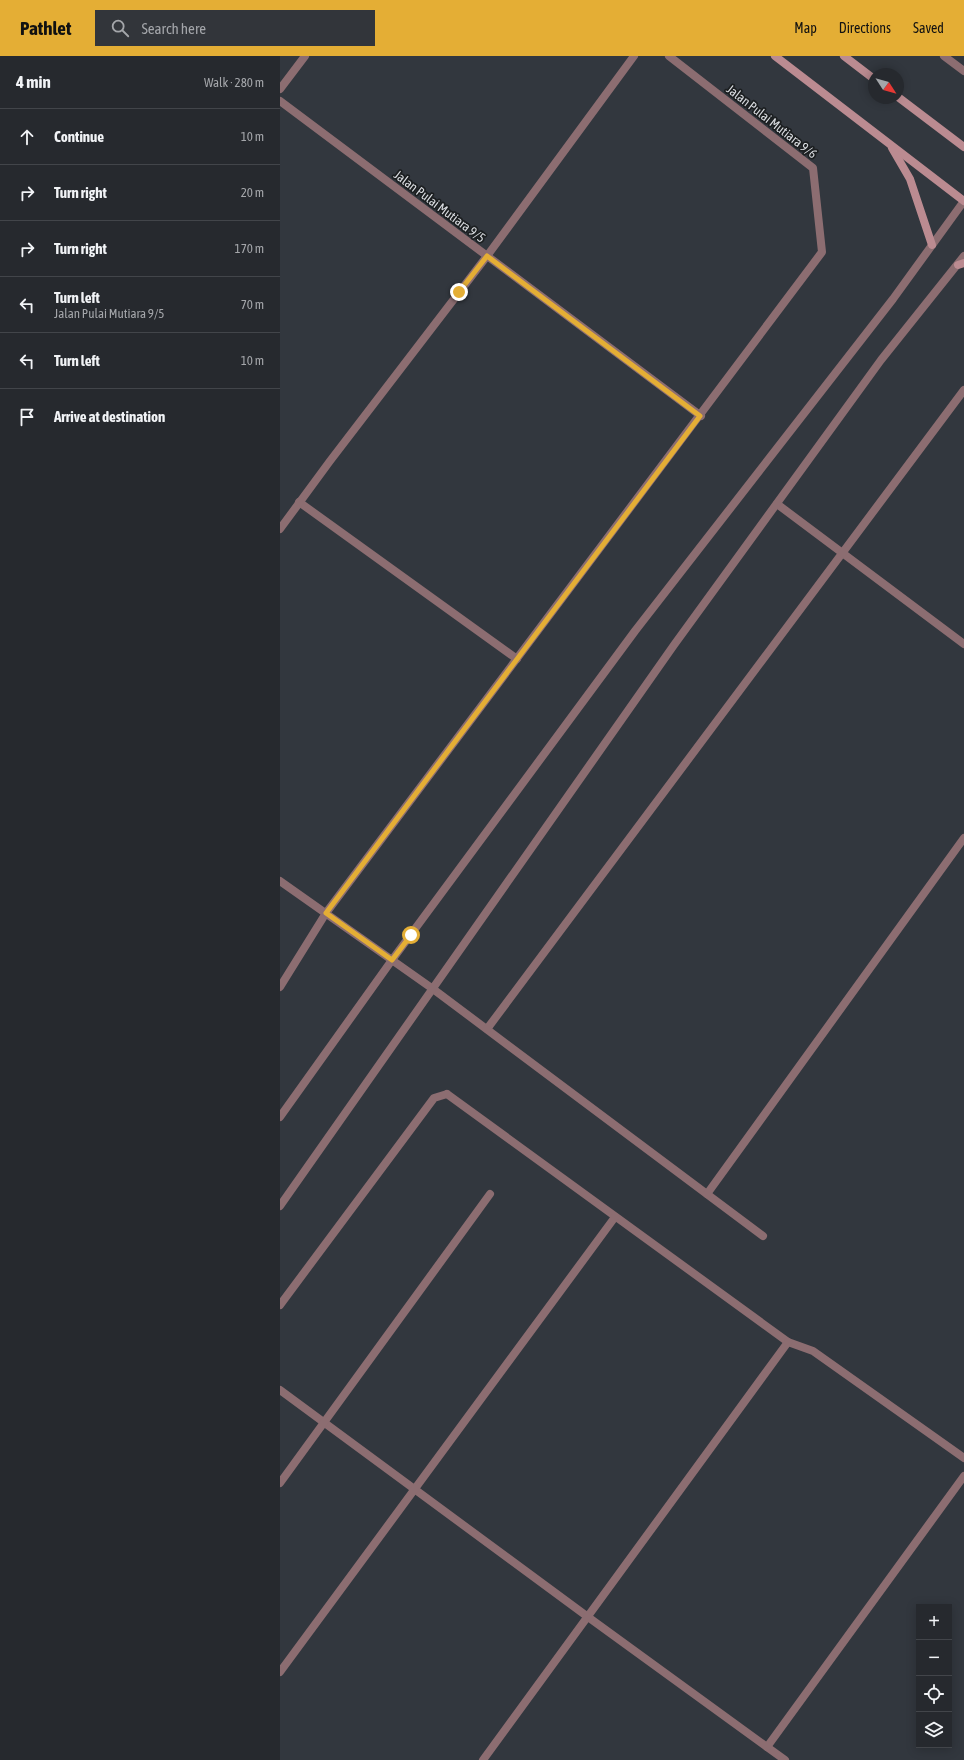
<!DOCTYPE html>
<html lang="en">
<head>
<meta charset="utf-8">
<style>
	body { margin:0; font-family:"Asap Condensed",sans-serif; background:#32353a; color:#f1f3f6 }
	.controls { position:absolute; right:12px; bottom:12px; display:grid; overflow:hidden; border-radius:0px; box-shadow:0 2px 10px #0003 }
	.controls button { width:36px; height:36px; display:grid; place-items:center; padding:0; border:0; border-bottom:1px solid #42454a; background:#26292e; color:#f1f3f6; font:20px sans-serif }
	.compass { position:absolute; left:588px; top:12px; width:36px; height:36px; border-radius:50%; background:#26292e; box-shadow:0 2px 10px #0003; rotate:126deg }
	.stop { position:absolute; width:12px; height:12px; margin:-9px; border:3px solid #e4ae35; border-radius:50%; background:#fff }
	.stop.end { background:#e4ae35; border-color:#fff; box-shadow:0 1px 4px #0008 }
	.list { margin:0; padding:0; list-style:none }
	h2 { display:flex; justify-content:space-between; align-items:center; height:52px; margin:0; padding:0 16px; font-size:17px }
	h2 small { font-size:13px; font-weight:400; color:#a4a6aa }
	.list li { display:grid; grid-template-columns:26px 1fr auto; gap:12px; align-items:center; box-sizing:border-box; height:56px; padding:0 16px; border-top:1px solid #42454a }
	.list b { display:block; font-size:15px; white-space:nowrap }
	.list p { margin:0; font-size:13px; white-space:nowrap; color:#a4a6aa }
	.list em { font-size:13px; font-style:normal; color:#a4a6aa }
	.icon { flex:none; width:22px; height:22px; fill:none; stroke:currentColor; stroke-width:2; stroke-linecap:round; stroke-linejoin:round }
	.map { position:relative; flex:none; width:684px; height:1704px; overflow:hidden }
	header { display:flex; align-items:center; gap:24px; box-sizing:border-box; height:56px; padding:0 20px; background:#e4ae35; color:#111 }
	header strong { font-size:19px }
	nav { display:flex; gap:22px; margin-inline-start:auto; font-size:14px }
	.search { width:280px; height:36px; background:#32353a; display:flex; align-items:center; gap:10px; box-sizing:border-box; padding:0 14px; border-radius:0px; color:#a4a6aa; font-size:15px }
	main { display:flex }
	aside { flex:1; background:#26292e }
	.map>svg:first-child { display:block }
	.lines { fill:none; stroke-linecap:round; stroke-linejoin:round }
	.service { stroke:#8c6d71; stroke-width:8 }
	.minor { stroke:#8c6d71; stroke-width:8 }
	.tertiary { stroke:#8c6d71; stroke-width:8 }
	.secondary { stroke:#bb8b91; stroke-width:8 }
	.route { stroke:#e4ae35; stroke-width:5 }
	.labels { text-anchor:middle; stroke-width:3.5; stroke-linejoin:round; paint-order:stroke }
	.street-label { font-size:13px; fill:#d9dce0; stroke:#1c1f21 }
</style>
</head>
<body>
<header>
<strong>Pathlet</strong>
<div class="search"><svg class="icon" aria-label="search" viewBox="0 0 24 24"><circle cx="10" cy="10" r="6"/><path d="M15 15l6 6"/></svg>Search here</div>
<nav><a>Map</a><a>Directions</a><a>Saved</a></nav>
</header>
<main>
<aside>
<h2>4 min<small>Walk · 280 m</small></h2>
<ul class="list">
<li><svg class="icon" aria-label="ahead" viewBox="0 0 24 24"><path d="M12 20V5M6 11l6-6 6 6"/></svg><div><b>Continue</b></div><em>10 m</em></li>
<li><svg class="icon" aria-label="right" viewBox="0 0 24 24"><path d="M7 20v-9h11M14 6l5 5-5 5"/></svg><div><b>Turn right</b></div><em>20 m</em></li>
<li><svg class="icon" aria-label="right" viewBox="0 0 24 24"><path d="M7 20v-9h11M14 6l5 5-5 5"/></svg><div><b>Turn right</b></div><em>170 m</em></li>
<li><svg class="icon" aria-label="left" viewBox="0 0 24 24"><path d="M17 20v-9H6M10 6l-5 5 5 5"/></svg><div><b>Turn left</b><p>Jalan Pulai Mutiara 9/5</p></div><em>70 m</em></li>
<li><svg class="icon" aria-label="left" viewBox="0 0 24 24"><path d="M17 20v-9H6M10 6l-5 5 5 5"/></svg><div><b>Turn left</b></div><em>10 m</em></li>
<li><svg class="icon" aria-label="arrive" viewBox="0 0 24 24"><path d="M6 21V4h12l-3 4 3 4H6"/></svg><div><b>Arrive at destination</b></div></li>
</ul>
</aside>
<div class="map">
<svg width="684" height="1704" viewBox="0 0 684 1704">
	<rect width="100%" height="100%" fill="#32373e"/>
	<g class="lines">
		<g class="service">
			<polyline points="207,200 354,0"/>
			<polyline points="19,446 237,603"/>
			<polyline points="0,931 46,857"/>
			<polyline points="167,1038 508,1286 533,1295 684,1402"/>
			<polyline points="0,1334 308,1561"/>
			<polyline points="0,1427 210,1138"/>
			<polyline points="487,1691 505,1704"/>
		</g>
		<g class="minor">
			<polyline points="664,0 684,15"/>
			<polyline points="0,33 25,0"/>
			<polyline points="0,45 421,360"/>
			<polyline points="497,448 684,588"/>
			<polyline points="0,473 50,405 207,200"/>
			<polyline points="0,825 153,933 483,1180"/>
			<polyline points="46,857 542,196 533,112 389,0"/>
			<polyline points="207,973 684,334"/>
			<polyline points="427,1138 684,782"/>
			<polyline points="0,1249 154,1042 167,1038"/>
			<polyline points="308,1561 487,1691 684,1420"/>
			<polyline points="0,1616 335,1161"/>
			<polyline points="203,1704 508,1286"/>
		</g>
		<g class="tertiary">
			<polyline points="0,1061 112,904 355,575 613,243 684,145"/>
			<polyline points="0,1150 394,589 601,304 684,200"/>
		</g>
		<g class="secondary">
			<polyline points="495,0 684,145"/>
			<polyline points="564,0 594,23"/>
			<polyline points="618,41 684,91"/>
			<polyline points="612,92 630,123 652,189"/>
			<polyline points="678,209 684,207"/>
		</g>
	</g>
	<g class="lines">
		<polyline class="route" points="131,879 112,904 46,857 420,360 207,200 179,236"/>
	</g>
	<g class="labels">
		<g class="street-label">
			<text transform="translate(492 65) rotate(38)" y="5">Jalan Pulai Mutiara 9/6</text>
			<text transform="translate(160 150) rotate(37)" y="5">Jalan Pulai Mutiara 9/5</text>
		</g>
	</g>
</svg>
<div class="controls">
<button>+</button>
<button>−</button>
<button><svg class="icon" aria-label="locate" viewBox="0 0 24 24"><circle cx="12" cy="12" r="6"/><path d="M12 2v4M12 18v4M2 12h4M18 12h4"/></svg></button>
<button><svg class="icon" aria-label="layers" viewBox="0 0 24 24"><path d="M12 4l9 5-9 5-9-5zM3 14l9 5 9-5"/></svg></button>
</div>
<svg class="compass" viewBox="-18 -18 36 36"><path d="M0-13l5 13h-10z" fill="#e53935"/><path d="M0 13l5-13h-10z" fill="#a4a6aa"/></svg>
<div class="stop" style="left:131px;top:879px"></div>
<div class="stop end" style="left:179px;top:236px"></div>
</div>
</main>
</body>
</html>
